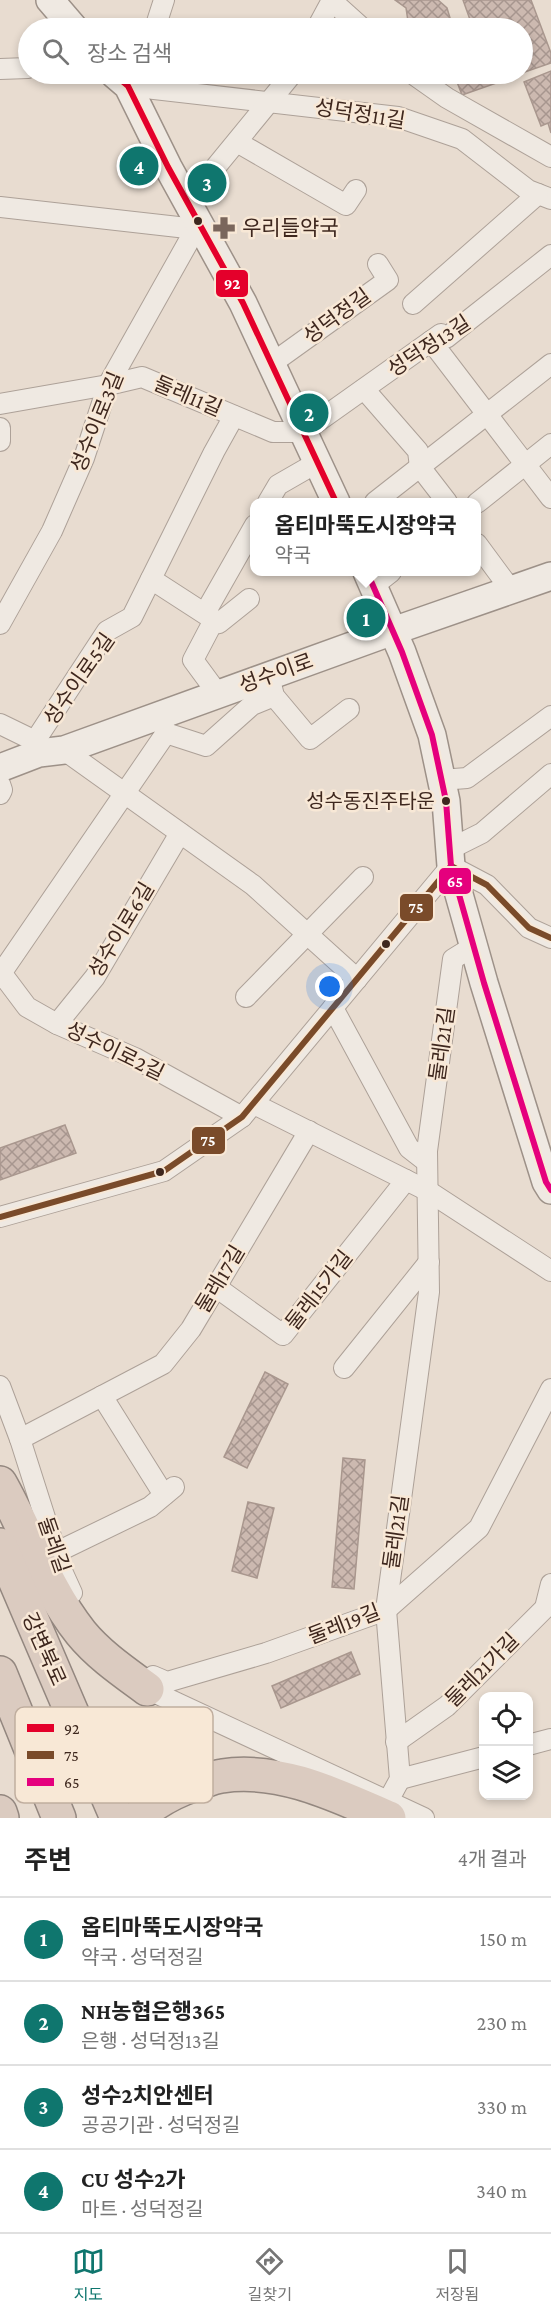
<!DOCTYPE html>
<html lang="ko">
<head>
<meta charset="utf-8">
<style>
	body { margin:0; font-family:"Crimson Pro","Noto Sans KR",serif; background:#f6f6f6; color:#222 }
	.controls { position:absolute; right:18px; bottom:18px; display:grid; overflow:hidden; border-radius:12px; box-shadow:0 3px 9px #0003 }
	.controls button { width:54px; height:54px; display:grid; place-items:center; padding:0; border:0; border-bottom:2px solid #e0e0e0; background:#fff; color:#222; font:30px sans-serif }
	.you { position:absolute; left:330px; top:987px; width:21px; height:21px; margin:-15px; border:4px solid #fff; border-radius:50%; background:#1a73e8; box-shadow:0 0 0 9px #1a73e833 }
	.badge { display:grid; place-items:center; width:39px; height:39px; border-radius:50%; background:#0f766e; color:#fff; font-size:20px; font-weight:700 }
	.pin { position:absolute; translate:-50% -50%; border:3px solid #fff; box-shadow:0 2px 6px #0006 }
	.popup { position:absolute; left:250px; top:498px; width:231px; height:78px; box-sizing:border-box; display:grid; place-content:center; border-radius:12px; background:#fff; filter:drop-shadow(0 2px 4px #0005); font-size:20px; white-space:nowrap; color:#767676 }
	.popup b { font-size:22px; color:#222 }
	.popup::after { content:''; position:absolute; left:50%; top:100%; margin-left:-12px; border:12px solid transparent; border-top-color:#fff }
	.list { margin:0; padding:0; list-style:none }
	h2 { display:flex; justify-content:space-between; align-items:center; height:78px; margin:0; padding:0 24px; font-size:26px }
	h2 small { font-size:20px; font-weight:400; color:#767676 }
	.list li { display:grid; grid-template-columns:39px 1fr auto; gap:18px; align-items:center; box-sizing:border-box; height:84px; padding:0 24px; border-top:2px solid #e0e0e0 }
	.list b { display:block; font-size:22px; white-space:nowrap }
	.list p { margin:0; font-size:20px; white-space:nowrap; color:#767676 }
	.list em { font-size:20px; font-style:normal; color:#767676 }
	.icon { flex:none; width:33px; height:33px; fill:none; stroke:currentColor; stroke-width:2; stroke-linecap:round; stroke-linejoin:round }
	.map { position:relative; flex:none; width:551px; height:1818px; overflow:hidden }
	.search { position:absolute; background:#fff; box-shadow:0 3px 9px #0003; left:18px; right:18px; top:18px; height:66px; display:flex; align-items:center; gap:15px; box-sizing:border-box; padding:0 21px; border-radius:33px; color:#767676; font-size:22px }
	.sheet { height:414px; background:#fff }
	nav { display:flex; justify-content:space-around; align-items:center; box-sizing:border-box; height:84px; border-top:2px solid #e0e0e0; background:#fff; font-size:16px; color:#767676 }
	nav a { display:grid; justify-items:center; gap:3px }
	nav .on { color:#0f766e }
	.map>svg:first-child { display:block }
	.building { fill:url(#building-cross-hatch); stroke:#a9978e; stroke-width:1.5 }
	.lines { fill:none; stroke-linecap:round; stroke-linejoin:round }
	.street-casing { stroke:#ada198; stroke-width:22 }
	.secondary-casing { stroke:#9d9188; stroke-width:30 }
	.highway-casing { stroke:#93877f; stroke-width:36 }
	.street { stroke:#efe9e2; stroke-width:20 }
	.secondary { stroke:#efe9e2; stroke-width:27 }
	.highway { stroke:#dbcbc0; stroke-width:33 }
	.bus-1-casing { stroke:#f8e8d6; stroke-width:10 }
	.bus-2-casing { stroke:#f8e8d6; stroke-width:10 }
	.bus-3-casing { stroke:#f8e8d6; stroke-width:10 }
	.bus-1 { stroke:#e4002b; stroke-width:6 }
	.bus-2 { stroke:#7a4b2a; stroke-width:6 }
	.bus-3 { stroke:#e5007d; stroke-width:6 }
	.bus-dot { fill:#3e271e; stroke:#f8e8d6; stroke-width:2 }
	.labels { text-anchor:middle; stroke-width:5; stroke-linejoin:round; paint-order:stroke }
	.bus-label { font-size:20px; fill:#3e271e; stroke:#f8e8d6; text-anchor:end }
	.street-label { font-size:21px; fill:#3e271e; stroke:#f8e8d6 }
	.poi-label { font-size:21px; fill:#3e271e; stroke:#f8e8d6; text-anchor:start }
	.key { fill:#f8e8d6; stroke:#c0ae9f; stroke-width:1.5 }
	.key-label { font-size:16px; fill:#3e271e }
	.line-badge { stroke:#f8e8d6; stroke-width:2 }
	.badge-label { font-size:16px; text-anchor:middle; font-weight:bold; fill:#fff }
</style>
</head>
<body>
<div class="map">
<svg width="551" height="1818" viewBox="0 0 551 1818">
	<defs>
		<pattern id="building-cross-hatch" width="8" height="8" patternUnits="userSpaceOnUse" patternTransform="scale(1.5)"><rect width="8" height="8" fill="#ccb9b0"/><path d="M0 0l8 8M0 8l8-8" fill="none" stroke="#a7968f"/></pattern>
	</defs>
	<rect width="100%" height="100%" fill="#e8dcd0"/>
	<g class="building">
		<polygon points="395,0 438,0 447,8 453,28 409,28 406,8"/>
		<polygon points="463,0 531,0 551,53 551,63 522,73 522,28 473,28"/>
		<polygon points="551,71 551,133 548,123 541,126 524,82"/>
		<polygon points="454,74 522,74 462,95"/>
		<polygon points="65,1125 76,1153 0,1180 0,1148"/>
		<polygon points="265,1372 288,1384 247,1468 224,1457"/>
		<polygon points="343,1458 365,1460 354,1589 332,1587"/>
		<polygon points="248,1502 274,1508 257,1578 232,1571"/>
		<polygon points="351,1652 360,1674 281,1708 272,1686"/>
	</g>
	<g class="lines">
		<g class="street-casing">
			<g id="street">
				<polyline points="331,0 362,28"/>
				<polyline points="155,28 164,0"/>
				<polyline points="317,28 331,2"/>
				<polyline points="0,69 28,68"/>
				<polyline points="413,74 447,98 551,157"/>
				<polyline points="120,82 128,86 398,117 462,139 528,190 551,199"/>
				<polyline points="237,142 346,205 356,190"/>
				<polyline points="187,202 292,74"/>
				<polyline points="0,207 196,229"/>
				<polyline points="413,304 538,194"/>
				<polyline points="431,341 551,498"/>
				<polyline points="271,364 388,280 378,264"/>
				<polyline points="364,389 418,451 420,467 447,502"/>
				<polyline points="0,404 108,385 142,377 273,432 303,432 441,334 446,338 551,255"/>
				<polyline points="0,428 0,441"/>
				<polyline points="268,502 278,485 318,462"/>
				<polyline points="375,502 551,364"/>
				<polyline points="477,503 551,444"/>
				<polyline points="477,544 511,590"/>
				<polyline points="151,579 219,623 249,599"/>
				<polyline points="373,586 391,572"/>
				<polyline points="205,613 255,525"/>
				<polyline points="214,620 193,660 218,694"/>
				<polyline points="0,624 52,531 84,458 108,385 199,223"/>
				<polyline points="271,684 274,696 310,739 349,709"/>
				<polyline points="0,724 35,741"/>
				<polyline points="166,733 206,746 252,705 274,696"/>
				<polyline points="64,750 253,885 357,979"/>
				<polyline points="39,753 35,741 107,631 132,617 214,452 234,416"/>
				<polyline points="441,780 467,778 551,716"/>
				<polyline points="0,784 2,790 0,794"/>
				<polyline points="450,849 482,833 551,774"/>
				<polyline points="0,971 27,1007 57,1024 135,1058 242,1117"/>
				<polyline points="2,972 166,733 160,715"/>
				<polyline points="246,997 363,877"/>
				<polyline points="333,1008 409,1148 427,1162"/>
				<polyline points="57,1024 95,977 180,833"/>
				<polyline points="254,1104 428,1191 551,1271"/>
				<polyline points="0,1217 164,1171 242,1117 451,866 487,885 529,928 551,938"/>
				<polyline points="216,1287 283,1335 406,1180"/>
				<polyline points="344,1368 429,1262"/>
				<polyline points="0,1386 20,1439 62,1571 72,1593"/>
				<polyline points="102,1396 164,1495"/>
				<polyline points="20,1439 163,1364 191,1329 309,1131"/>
				<polyline points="55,1553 150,1507 174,1487"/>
				<polyline points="396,1742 447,1706 545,1608 551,1584"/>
				<polyline points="528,1745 551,1739"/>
				<polyline points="400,1779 484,1757"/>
				<polyline points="388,1801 400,1779 386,1610 429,1292 427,1151 453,959 474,946"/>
				<polyline points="424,1818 147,1689 153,1676 167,1682 266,1653 386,1610 479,1528 551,1389"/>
			</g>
		</g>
		<g class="secondary-casing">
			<g id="secondary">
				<polyline points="50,0 74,28"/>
				<polyline points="114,74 128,86 168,167 243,303 336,502"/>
				<polyline points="367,572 402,652 432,735 446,801 451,866 484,983 546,1182 551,1190"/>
				<polyline points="0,768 39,753 64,750 393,631 551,576"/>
			</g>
		</g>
		<g class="highway-casing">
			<g id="highway">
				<path d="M0,1483C28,1532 45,1588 81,1633C99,1655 124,1672 147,1689"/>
				<polyline points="0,1545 117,1818"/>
				<polyline points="0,1673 59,1818"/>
				<polyline points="0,1812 2,1818"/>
				<path d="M137,1818C153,1803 175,1791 196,1784C205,1781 214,1777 222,1776C280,1767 338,1796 389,1818"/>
			</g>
		</g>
		<use href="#street" class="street"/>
		<use href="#secondary" class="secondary"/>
		<use href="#highway" class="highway"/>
		<g class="bus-1-casing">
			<polyline id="bus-1" points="114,74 128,86 168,167 243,303 336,502"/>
		</g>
		<g class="bus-2-casing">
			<polyline id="bus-2" points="0,1217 164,1171 242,1117 451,866 487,885 529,928 551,938"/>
		</g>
		<g class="bus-3-casing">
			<polyline id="bus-3" points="367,572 402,652 432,735 446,801 451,866 484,983 546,1182 551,1190"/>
		</g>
		<use href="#bus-1" class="bus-1"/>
		<use href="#bus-2" class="bus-2"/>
		<use href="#bus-3" class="bus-3"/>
	</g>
	<defs>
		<g id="pharmacy-bare" transform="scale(1.8)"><path d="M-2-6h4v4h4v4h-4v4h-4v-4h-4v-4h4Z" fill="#7a665c" stroke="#f8e8d6" stroke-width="2.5" paint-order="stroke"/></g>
	</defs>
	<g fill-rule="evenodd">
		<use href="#pharmacy-bare" x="224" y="228"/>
	</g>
	<g class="bus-dot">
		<circle cx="198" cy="221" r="5"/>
		<circle cx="446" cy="801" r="5"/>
		<circle cx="386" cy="944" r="5"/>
		<circle cx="160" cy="1172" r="5"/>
	</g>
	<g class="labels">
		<g class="bus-label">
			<text x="435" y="808">성수동진주타운</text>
		</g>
		<g class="street-label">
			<text transform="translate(360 114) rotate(9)" y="7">성덕정11길</text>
			<text transform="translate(337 316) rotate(-36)" y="7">성덕정길</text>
			<text transform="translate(429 346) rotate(-33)" y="7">성덕정13길</text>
			<text transform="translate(188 396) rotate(23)" y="7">둘레11길</text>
			<text transform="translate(97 422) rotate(-68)" y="7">성수이로3길</text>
			<text transform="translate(276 673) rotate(-20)" y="7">성수이로</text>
			<text transform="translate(79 679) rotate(-55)" y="7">성수이로5길</text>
			<text transform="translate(121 930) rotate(-59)" y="7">성수이로6길</text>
			<text transform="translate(442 1044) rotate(-82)" y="7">둘레21길</text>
			<text transform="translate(115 1051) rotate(26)" y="7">성수이로2길</text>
			<text transform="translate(220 1279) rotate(-59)" y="7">둘레17길</text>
			<text transform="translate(319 1290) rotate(-52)" y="7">둘레15가길</text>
			<text transform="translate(396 1532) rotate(-82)" y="7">둘레21길</text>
			<text transform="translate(54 1545) rotate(71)" y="7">둘레길</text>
			<text transform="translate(344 1624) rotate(-21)" y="7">둘레19길</text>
			<text transform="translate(44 1649) rotate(66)" y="7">강변북로</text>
			<text transform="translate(482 1670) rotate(-45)" y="7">둘레21가길</text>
		</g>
		<g class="poi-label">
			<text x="242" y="235">우리들약국</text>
		</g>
	</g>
	<rect x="15" y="1707" width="198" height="96" rx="9" class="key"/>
	<rect x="27" y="1724" width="27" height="8" fill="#e4002b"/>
	<rect x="27" y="1751" width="27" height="8" fill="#7a4b2a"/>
	<rect x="27" y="1778" width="27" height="8" fill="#e5007d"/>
	<g class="key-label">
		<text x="64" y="1734">92</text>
		<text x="64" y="1761">75</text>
		<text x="64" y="1788">65</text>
	</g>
	<g class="line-badge">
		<rect x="215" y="269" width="34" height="29" rx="6" fill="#e4002b"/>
		<rect x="438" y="867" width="34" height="28" rx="6" fill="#e5007d"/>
		<rect x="399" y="893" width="35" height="29" rx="6" fill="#7a4b2a"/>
		<rect x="191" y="1126" width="35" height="29" rx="6" fill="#7a4b2a"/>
	</g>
	<g class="badge-label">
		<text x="232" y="289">92</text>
		<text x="455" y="887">65</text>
		<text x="416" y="913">75</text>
		<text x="208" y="1146">75</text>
	</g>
</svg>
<div class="controls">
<button><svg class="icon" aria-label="locate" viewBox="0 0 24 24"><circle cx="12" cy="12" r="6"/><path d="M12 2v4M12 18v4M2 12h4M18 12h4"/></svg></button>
<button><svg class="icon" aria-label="layers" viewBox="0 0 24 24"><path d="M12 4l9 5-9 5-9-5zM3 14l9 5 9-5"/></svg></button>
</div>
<div class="you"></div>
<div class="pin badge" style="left:366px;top:618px">1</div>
<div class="popup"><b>옵티마뚝도시장약국</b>약국</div>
<div class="pin badge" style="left:309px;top:413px">2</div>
<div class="pin badge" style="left:207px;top:183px">3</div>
<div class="pin badge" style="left:139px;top:166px">4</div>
<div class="search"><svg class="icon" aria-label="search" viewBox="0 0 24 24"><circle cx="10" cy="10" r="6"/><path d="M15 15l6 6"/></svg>장소 검색</div>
</div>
<section class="sheet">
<h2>주변<small>4개 결과</small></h2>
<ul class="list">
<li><span class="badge">1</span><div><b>옵티마뚝도시장약국</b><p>약국 · 성덕정길</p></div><em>150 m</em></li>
<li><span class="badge">2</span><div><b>NH농협은행365</b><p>은행 · 성덕정13길</p></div><em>230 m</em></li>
<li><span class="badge">3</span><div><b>성수2치안센터</b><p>공공기관 · 성덕정길</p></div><em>330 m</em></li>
<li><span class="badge">4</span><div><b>CU 성수2가</b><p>마트 · 성덕정길</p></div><em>340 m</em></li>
</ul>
</section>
<nav>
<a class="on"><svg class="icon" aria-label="map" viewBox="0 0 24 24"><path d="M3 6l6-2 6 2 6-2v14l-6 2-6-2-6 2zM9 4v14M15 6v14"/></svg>지도</a>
<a><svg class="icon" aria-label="directions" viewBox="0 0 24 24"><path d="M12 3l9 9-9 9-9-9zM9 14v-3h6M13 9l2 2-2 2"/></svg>길찾기</a>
<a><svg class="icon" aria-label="saved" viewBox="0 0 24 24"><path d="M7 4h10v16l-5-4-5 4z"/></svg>저장됨</a>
</nav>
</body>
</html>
